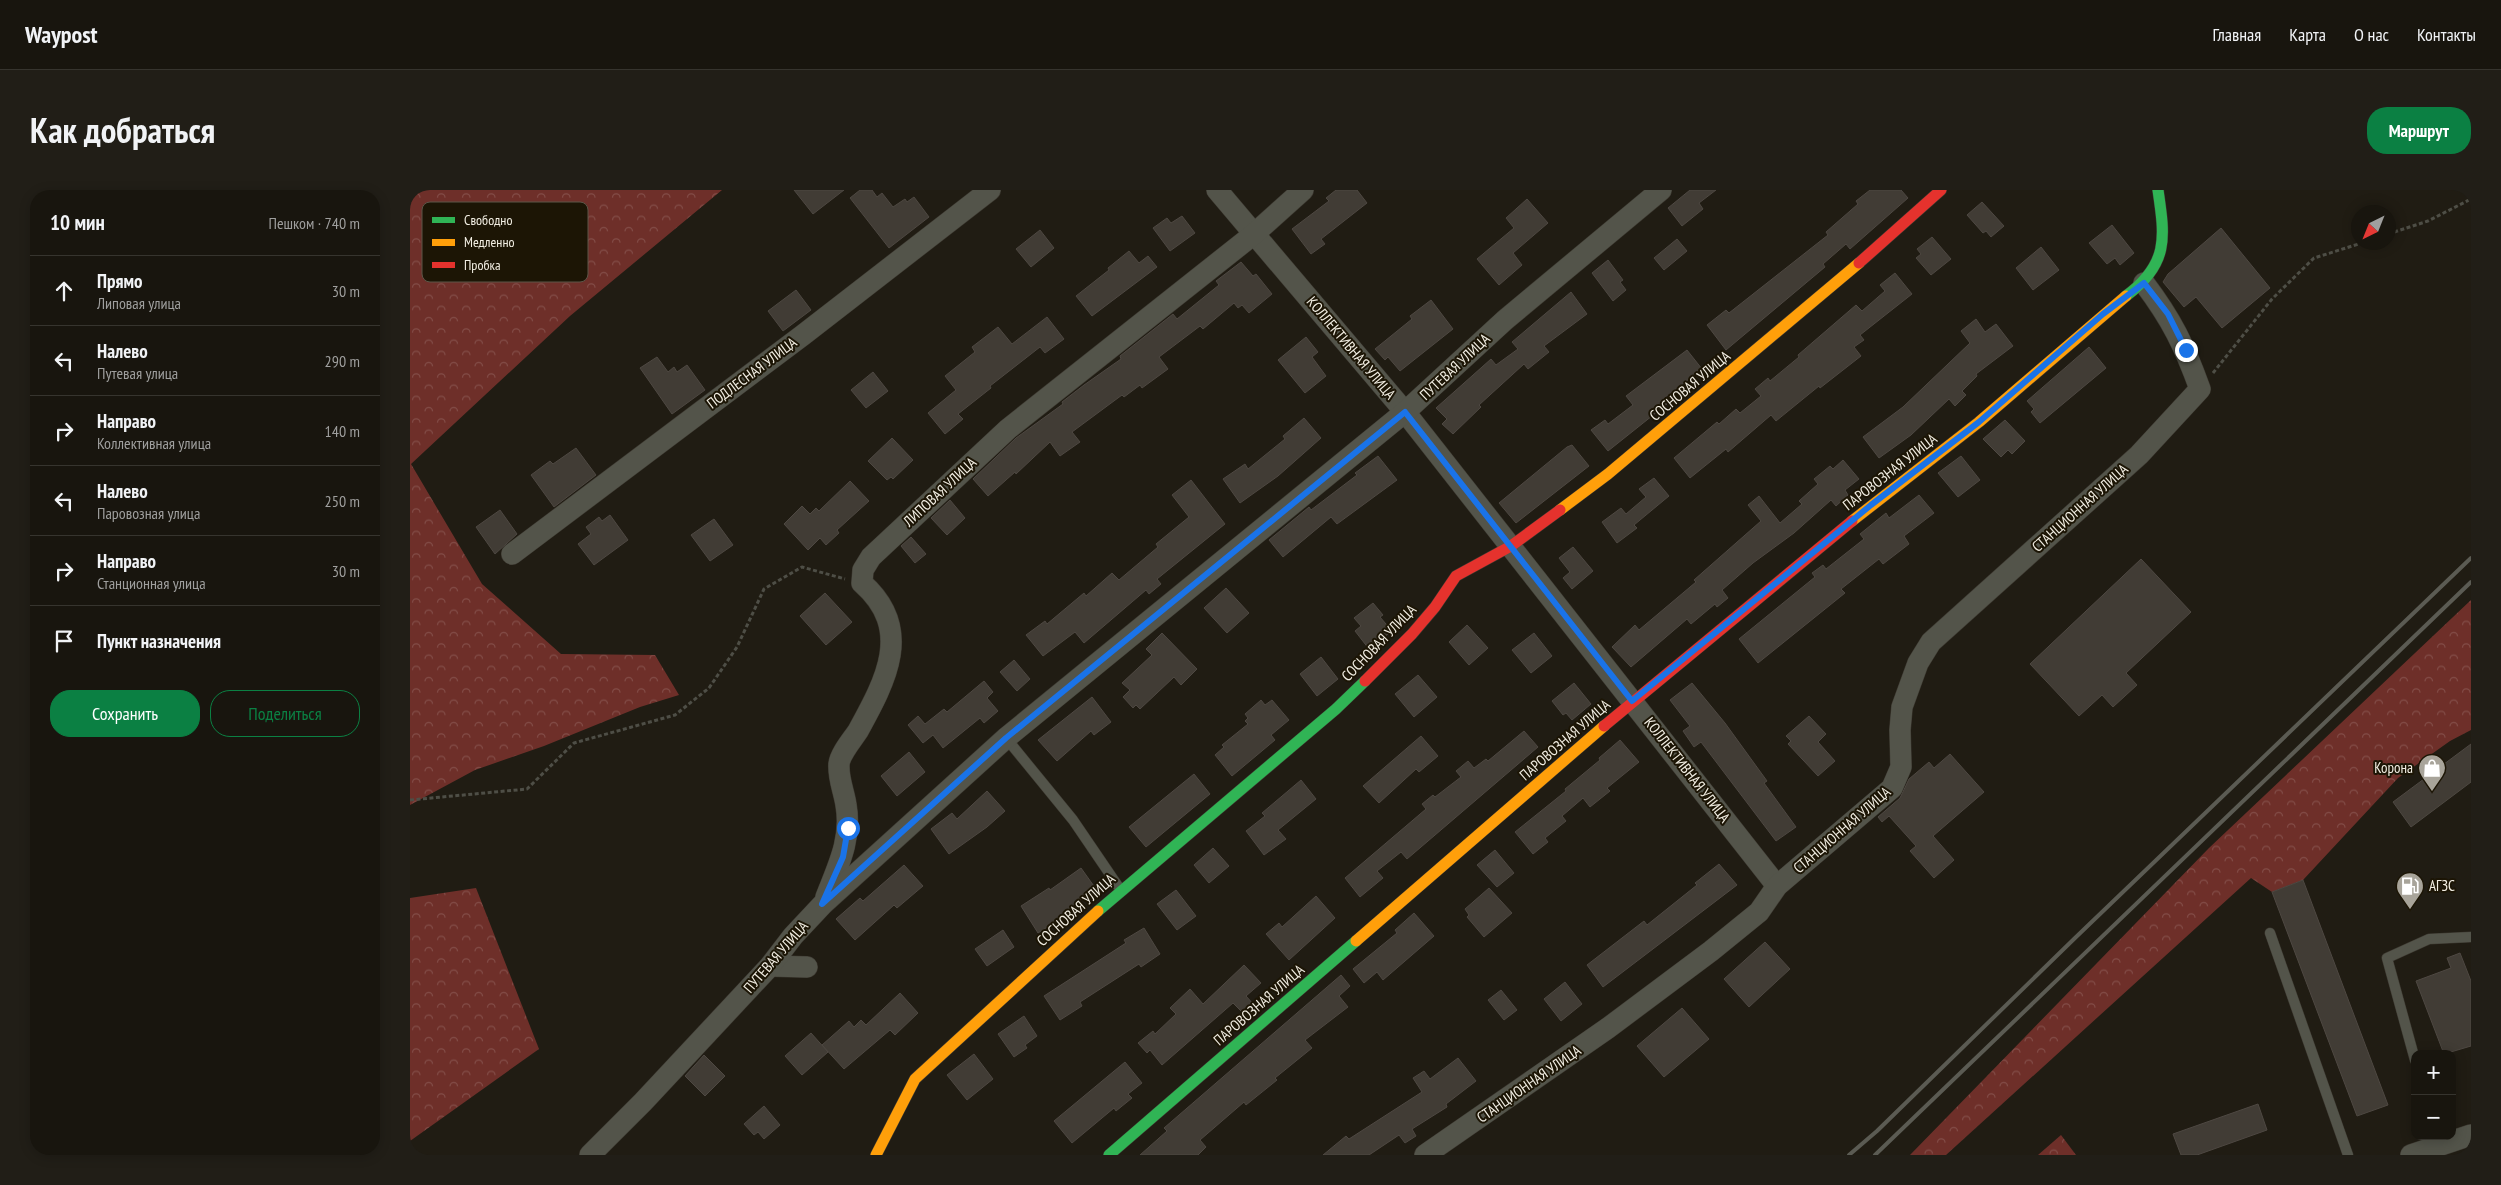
<!DOCTYPE html>
<html lang="ru">
<head>
<meta charset="utf-8">
<style>
	body { margin:0; font-family:"PT Sans Narrow",sans-serif; background:#211e17; color:#f1f3f6 }
	.controls { position:absolute; right:15px; bottom:15px; display:grid; overflow:hidden; border-radius:10px; box-shadow:0 2px 12px #0003 }
	.controls button { width:45px; height:45px; display:grid; place-items:center; padding:0; border:0; border-bottom:1px solid #36342e; background:#18150e; color:#f1f3f6; font:25px sans-serif }
	.compass { position:absolute; left:1941px; top:15px; width:45px; height:45px; border-radius:50%; background:#18150e; box-shadow:0 2px 12px #0003; rotate:223deg }
	.stop { position:absolute; width:15px; height:15px; margin:-11px; border:4px solid #1a73e8; border-radius:50%; background:#fff }
	.stop.end { background:#1a73e8; border-color:#fff; box-shadow:0 1px 5px #0008 }
	.list { margin:0; padding:0; list-style:none }
	h2 { display:flex; justify-content:space-between; align-items:center; height:65px; margin:0; padding:0 20px; font-size:21px }
	h2 small { font-size:16px; font-weight:400; color:#9f9f9e }
	.list li { display:grid; grid-template-columns:32px 1fr auto; gap:15px; align-items:center; box-sizing:border-box; height:70px; padding:0 20px; border-top:1px solid #36342e }
	.list b { display:block; font-size:19px; white-space:nowrap }
	.list p { margin:0; font-size:16px; white-space:nowrap; color:#9f9f9e }
	.list em { font-size:16px; font-style:normal; color:#9f9f9e }
	.actions { display:flex; gap:10px; padding:15px 20px }
	.actions a { flex:1; padding:11px 0; border:1px solid #0b8043; border-radius:20px; text-align:center; font-size:18px; color:#0b8043 }
	.actions .main { background:#0b8043; color:#fff }
	.icon { flex:none; width:28px; height:28px; fill:none; stroke:currentColor; stroke-width:2; stroke-linecap:round; stroke-linejoin:round }
	.map { position:relative; flex:none; width:2061px; height:965px; overflow:hidden; border-radius:20px }
	header { display:flex; align-items:center; gap:30px; box-sizing:border-box; height:70px; padding:0 25px; background:#18150e; border-bottom:1px solid #36342e }
	header strong { font-size:24px }
	nav { display:flex; gap:28px; margin-inline-start:auto; font-size:18px }
	.intro { display:flex; align-items:center; justify-content:space-between; box-sizing:border-box; height:120px; padding:0 30px }
	h1 { margin:0; font-size:35px }
	.button { padding:12px 22px; border-radius:20px; background:#0b8043; color:#fff; font-size:18px; font-weight:700 }
	main { display:flex; gap:30px; padding:0 30px }
	aside { flex:1; background:#18150e; border-radius:20px; box-shadow:0 2px 12px #0003 }
	.map>svg:first-child { display:block }
	.forest { fill:url(#forest-crowns) }
	.building { fill:#413c35; stroke:#4e4842 }
	.lines { fill:none; stroke-linecap:round; stroke-linejoin:round }
	.lane-casing { stroke:#3d3931; stroke-width:11 }
	.street-casing { stroke:#3d3931; stroke-width:22 }
	.fast-casing { stroke:#3d3931; stroke-width:12 }
	.slow-casing { stroke:#3d3931; stroke-width:12 }
	.jam-casing { stroke:#3d3931; stroke-width:12 }
	.path { stroke:#4e4e46; stroke-width:3; stroke-dasharray:4 2.5; stroke-linecap:butt }
	.lane { stroke:#53544a; stroke-width:10 }
	.street { stroke:#53544a; stroke-width:21 }
	.fast { stroke:#30b455; stroke-width:11 }
	.slow { stroke:#ff9f0a; stroke-width:11 }
	.jam { stroke:#e5322d; stroke-width:11 }
	.rail { stroke:#5b5b53; stroke-width:4 }
	.route { stroke:#1a73e8; stroke-width:6 }
	.labels { text-anchor:middle; stroke-width:4; stroke-linejoin:round; paint-order:stroke }
	.street-label { font-size:15px; fill:#f2eee3; stroke:#1c1505 }
	.poi-label { font-size:15px; fill:#f2eee3; stroke:#1c1505; text-anchor:end }
	.key { fill:#1c1505; stroke:#5c5648; stroke-width:1 }
	.key-label { font-size:14px; fill:#f2eee3 }
</style>
</head>
<body>
<header>
<strong>Waypost</strong>
<nav><a>Главная</a><a>Карта</a><a>О нас</a><a>Контакты</a></nav>
</header>
<div class="intro"><h1>Как добраться</h1><a class="button">Маршрут</a></div>
<main>
<aside>
<h2>10 мин<small>Пешком · 740 m</small></h2>
<ul class="list">
<li><svg class="icon" aria-label="ahead" viewBox="0 0 24 24"><path d="M12 20V5M6 11l6-6 6 6"/></svg><div><b>Прямо</b><p>Липовая улица</p></div><em>30 m</em></li>
<li><svg class="icon" aria-label="left" viewBox="0 0 24 24"><path d="M17 20v-9H6M10 6l-5 5 5 5"/></svg><div><b>Налево</b><p>Путевая улица</p></div><em>290 m</em></li>
<li><svg class="icon" aria-label="right" viewBox="0 0 24 24"><path d="M7 20v-9h11M14 6l5 5-5 5"/></svg><div><b>Направо</b><p>Коллективная улица</p></div><em>140 m</em></li>
<li><svg class="icon" aria-label="left" viewBox="0 0 24 24"><path d="M17 20v-9H6M10 6l-5 5 5 5"/></svg><div><b>Налево</b><p>Паровозная улица</p></div><em>250 m</em></li>
<li><svg class="icon" aria-label="right" viewBox="0 0 24 24"><path d="M7 20v-9h11M14 6l5 5-5 5"/></svg><div><b>Направо</b><p>Станционная улица</p></div><em>30 m</em></li>
<li><svg class="icon" aria-label="arrive" viewBox="0 0 24 24"><path d="M6 21V4h12l-3 4 3 4H6"/></svg><div><b>Пункт назначения</b></div></li>
</ul>
<div class="actions"><a class="main">Сохранить</a><a>Поделиться</a></div>
</aside>
<div class="map">
<svg width="2061" height="965" viewBox="0 0 2061 965">
	<defs>
		<pattern id="forest-crowns" width="20" height="18" patternUnits="userSpaceOnUse" patternTransform="scale(1.25)"><rect width="20" height="18" fill="#6e2f29"/><path d="M2 6a3 3 0 1 1 6 0M12 15a3 3 0 1 1 6 0" fill="none" stroke="#834d48"/></pattern>
	</defs>
	<rect width="100%" height="100%" fill="#201c13"/>
	<g class="forest">
		<polygon points="0,0 312,0 160,126 1,274 72,394 151,464 245,465 269,505 230,517 134,556 65,580 0,615"/>
		<polygon points="2061,410 2061,540 2040,551 1988,588 1893,690 1862,702 1841,688 1536,965 1500,965 1799,658"/>
		<polygon points="66,698 129,859 0,951 0,708"/>
		<polygon points="1651,945 1666,965 1628,965"/>
	</g>
	<g class="building">
		<polygon points="384,0 434,0 403,24"/>
		<polygon points="450,0 462,0 467,7 472,3 483,17 495,9 497,12 504,7 519,27 479,58 440,8"/>
		<polygon points="926,0 947,0 957,13 911,49 915,54 901,64 882,39 919,11 916,8"/>
		<polygon points="1280,0 1306,0 1289,13 1293,19 1272,36 1258,18"/>
		<polygon points="1460,0 1491,0 1498,8 1440,59 1436,54 1413,74 1415,77 1316,160 1297,135 1316,120 1319,123 1418,45 1416,42 1448,14 1446,11"/>
		<polygon points="1117,9 1138,33 1103,63 1112,75 1089,95 1067,69 1104,38 1096,28"/>
		<polygon points="1572,12 1594,36 1581,47 1576,41 1573,43 1557,25"/>
		<polygon points="772,26 785,43 760,61 743,38 757,28 761,33"/>
		<polygon points="1702,35 1724,63 1710,75 1705,68 1697,74 1679,53"/>
		<polygon points="1811,38 1860,98 1812,138 1786,107 1774,117 1753,92 1758,84"/>
		<polygon points="630,40 644,58 621,77 606,59"/>
		<polygon points="1522,47 1541,69 1521,85 1506,68 1511,64 1507,59"/>
		<polygon points="1267,49 1277,61 1254,80 1244,68"/>
		<polygon points="1631,57 1649,80 1623,100 1606,78"/>
		<polygon points="719,61 729,73 738,66 747,77 682,126 666,106 699,80 698,78"/>
		<polygon points="1198,70 1213,90 1210,92 1216,100 1203,111 1182,83"/>
		<polygon points="831,72 843,86 846,84 862,104 839,123 832,115 828,118 824,113 793,139 790,136 749,167 758,179 732,198 730,195 714,207 712,205 662,242 670,252 650,266 640,252 606,284 605,282 578,306 563,289 606,248 653,214 652,212 674,195 711,169 710,166 763,124 767,129 809,95 806,91"/>
		<polygon points="1485,83 1502,104 1450,145 1454,150 1444,157 1451,166 1410,198 1409,196 1366,231 1361,225 1318,262 1316,259 1280,288 1264,268 1307,232 1309,234 1326,219 1330,223 1351,206 1345,199 1358,188 1360,191 1389,167 1388,165 1446,115 1452,121 1475,101 1470,95"/>
		<polygon points="386,100 401,120 373,141 358,121"/>
		<polygon points="1161,102 1177,124 1134,156 1139,162 1118,179 1114,174 1069,215 1071,217 1043,244 1032,234 1037,229 1026,218 1081,169 1086,175 1108,159 1102,152"/>
		<polygon points="1021,110 1043,139 990,181 978,167 975,170 965,159 1002,129 1000,126"/>
		<polygon points="637,127 654,149 635,163 630,157 580,196 581,198 548,224 553,229 535,244 518,223 546,200 535,186 565,162 562,157 588,137 602,154"/>
		<polygon points="1566,129 1575,142 1586,134 1603,156 1566,184 1567,186 1552,201 1556,205 1545,216 1539,209 1501,245 1469,268 1453,247 1493,217 1560,153 1551,141"/>
		<polygon points="896,147 908,162 902,167 916,186 895,203 868,170"/>
		<polygon points="1679,157 1696,178 1630,233 1621,222 1624,219 1617,211"/>
		<polygon points="1277,160 1292,179 1253,209 1257,214 1198,261 1181,240 1195,230 1198,234 1223,215 1216,206"/>
		<polygon points="247,167 258,182 264,177 267,182 277,175 295,200 262,224 230,178"/>
		<polygon points="463,182 478,201 456,218 441,200"/>
		<polygon points="894,228 911,248 868,286 830,313 813,289 835,274 838,279 875,249 873,246"/>
		<polygon points="1595,230 1615,251 1602,264 1598,260 1591,267 1573,249"/>
		<polygon points="482,248 503,270 483,289 481,287 477,290 458,271"/>
		<polygon points="1162,255 1179,276 1106,333 1089,313 1157,257"/>
		<polygon points="166,258 186,285 144,317 121,285 140,271 143,274"/>
		<polygon points="968,266 987,290 927,334 921,327 873,367 859,350 899,317 901,320 947,285 945,283"/>
		<polygon points="1551,266 1570,290 1548,307 1528,283"/>
		<polygon points="1433,270 1449,289 1435,300 1438,305 1426,316 1421,310 1384,343 1343,373 1312,400 1318,408 1307,417 1305,414 1281,434 1277,429 1221,477 1202,457 1225,435 1229,440 1286,392 1284,390 1351,331 1338,315 1349,306 1370,333 1392,314 1389,311 1408,294 1404,289 1420,276 1423,279"/>
		<polygon points="1244,288 1259,306 1224,335 1227,338 1207,353 1192,332 1211,318 1216,324 1236,307 1229,299"/>
		<polygon points="781,290 815,334 747,389 751,394 739,404 736,400 674,453 665,442 633,466 616,445 635,431 637,434 674,403 676,406 702,383 709,390 748,357 746,354 779,327 762,305"/>
		<polygon points="440,291 459,311 427,340 429,343 416,355 410,348 398,360 374,334 392,316 400,324 406,318 409,321"/>
		<polygon points="1509,305 1524,323 1494,346 1499,354 1473,374 1469,369 1431,399 1435,403 1348,473 1329,449 1405,387 1402,383 1413,375 1416,379 1454,349 1450,344 1471,327 1476,323 1479,328"/>
		<polygon points="540,310 555,328 537,345 521,328"/>
		<polygon points="90,320 107,344 85,364 66,337"/>
		<polygon points="200,325 218,350 184,375 168,354 181,344 176,337 189,327 192,331"/>
		<polygon points="304,329 323,355 300,371 281,345"/>
		<polygon points="501,347 516,364 505,373 491,356"/>
		<polygon points="1163,357 1183,381 1162,399 1153,388 1160,382 1149,368"/>
		<polygon points="1731,369 1781,422 1716,483 1727,495 1703,517 1692,505 1669,526 1620,474"/>
		<polygon points="816,398 839,423 817,443 794,418"/>
		<polygon points="415,403 442,432 416,455 390,426"/>
		<polygon points="963,413 973,425 970,427 982,441 959,459 945,441 951,436 944,428"/>
		<polygon points="1057,435 1078,458 1059,475 1039,452"/>
		<polygon points="752,443 787,479 771,495 764,487 730,519 726,515 723,518 713,507 720,500 712,493 742,465 736,459"/>
		<polygon points="1124,443 1142,466 1121,483 1102,460"/>
		<polygon points="911,467 928,489 907,506 890,484"/>
		<polygon points="604,470 620,489 607,501 590,482"/>
		<polygon points="1008,485 1027,507 1004,527 985,504"/>
		<polygon points="574,491 583,502 577,508 588,521 574,533 570,528 533,558 523,545 513,553 498,535 508,526 515,534 534,519 537,522"/>
		<polygon points="1164,493 1181,514 1162,530 1156,523 1153,525 1142,511"/>
		<polygon points="1282,493 1315,533 1357,591 1354,593 1386,637 1366,651 1291,552 1284,557 1273,541 1280,536 1260,510"/>
		<polygon points="682,507 701,532 684,545 681,541 647,571 628,550"/>
		<polygon points="851,510 855,515 862,510 879,530 861,545 865,550 822,586 805,565 814,557 812,555 838,534 835,531 838,528 835,524"/>
		<polygon points="1399,526 1416,544 1408,552 1425,571 1408,586 1378,554 1381,551 1376,546"/>
		<polygon points="1114,541 1128,557 997,669 991,662 967,681 973,688 950,707 935,688 1016,619 1012,614 1023,605 1025,607 1051,587 1046,581 1058,571 1064,578 1076,569 1078,571"/>
		<polygon points="1011,546 1028,566 1009,582 1006,579 969,613 953,596"/>
		<polygon points="1210,550 1229,572 1197,598 1200,601 1180,617 1173,608 1152,626 1156,631 1135,648 1138,652 1123,664 1105,642 1156,601 1155,599 1190,570 1189,568"/>
		<polygon points="2061,554 2061,592 2001,637 1983,612"/>
		<polygon points="499,562 515,582 487,606 471,586"/>
		<polygon points="1540,564 1574,602 1523,646 1544,670 1524,688 1500,661 1506,656 1479,626 1472,632 1468,627 1490,608 1499,589 1519,572 1524,578"/>
		<polygon points="784,584 800,604 736,657 719,637"/>
		<polygon points="891,590 906,609 868,640 876,649 854,665 836,641 855,626 852,623"/>
		<polygon points="577,601 595,621 577,637 539,664 521,639 542,623 547,629"/>
		<polygon points="803,658 819,676 799,693 784,675"/>
		<polygon points="1085,660 1104,683 1087,697 1067,675"/>
		<polygon points="1309,674 1327,695 1193,797 1177,775 1234,731 1237,735 1287,695 1285,693"/>
		<polygon points="494,675 513,696 487,718 484,715 445,750 426,729 450,708 453,711"/>
		<polygon points="671,678 686,699 654,722 656,725 628,743 611,716 639,698 640,700"/>
		<polygon points="1893,690 1978,915 1947,926 1862,702"/>
		<polygon points="1079,698 1102,723 1074,747 1057,727 1059,725 1055,719"/>
		<polygon points="766,700 786,726 767,740 747,714"/>
		<polygon points="906,706 925,728 879,770 856,744 869,733 872,737"/>
		<polygon points="1004,723 1024,746 973,790 967,782 954,793 943,779 987,743 985,740"/>
		<polygon points="734,738 750,764 731,777 729,774 670,812 672,816 650,830 634,806 716,753 714,750"/>
		<polygon points="593,740 604,757 577,776 565,759"/>
		<polygon points="1355,752 1380,779 1339,817 1314,789"/>
		<polygon points="2050,763 2061,791 2061,856 2034,864 2006,791 2041,778 2037,768"/>
		<polygon points="834,775 851,793 836,806 845,816 835,825 823,813 752,875 740,860 737,863 728,853 743,841 745,844 766,824 760,818 780,799 793,814"/>
		<polygon points="931,785 940,796 929,806 938,817 895,850 902,858 865,888 867,890 836,915 834,912 790,950 796,957 788,965 730,965 757,941 754,938"/>
		<polygon points="1155,792 1172,814 1151,831 1134,809"/>
		<polygon points="1091,800 1107,820 1094,830 1078,810"/>
		<polygon points="490,803 508,823 485,845 480,840 434,879 412,855 439,831 444,837 451,830 456,835"/>
		<polygon points="1272,818 1299,849 1254,887 1227,856"/>
		<polygon points="614,826 627,846 615,855 617,858 604,867 588,844"/>
		<polygon points="401,843 418,862 392,885 375,866"/>
		<polygon points="564,864 583,889 557,910 537,885"/>
		<polygon points="294,865 315,886 295,906 275,886"/>
		<polygon points="1048,868 1066,891 1036,914 1037,917 1002,939 1006,946 995,953 989,945 959,965 913,965 936,946 939,949 1012,902 1003,888 1014,881 1020,889"/>
		<polygon points="715,872 732,893 718,904 722,908 706,921 704,918 662,953 644,931"/>
		<polygon points="1848,914 1857,940 1787,965 1771,965 1763,944"/>
		<polygon points="354,916 370,935 354,949 348,942 344,945 334,934"/>
	</g>
	<g class="lines">
		<g class="lane-casing">
			<g id="lane">
				<polyline points="596,548 663,630 710,699"/>
				<polyline points="1860,743 1938,965"/>
				<polyline points="2005,870 1977,768 2019,749 2061,747"/>
			</g>
		</g>
		<g class="street-casing">
			<g id="street">
				<polyline points="807,0 995,222 1367,696"/>
				<polyline points="102,364 393,145 580,0"/>
				<path d="M416,707C428,676 442,649 436,615C434,601 428,589 429,574C430,564 442,550 448,541C476,490 504,439 452,393L453,380L461,367L598,239L844,44L893,0"/>
				<polyline points="360,776 397,777"/>
				<polyline points="180,965 233,912 360,776 383,746 413,714 596,548 995,222 1095,130 1251,0"/>
				<path d="M1015,965L1198,838L1301,761L1349,722L1367,696L1482,598L1491,577L1490,540L1492,517L1508,473L1521,452L1729,265L1790,199C1774,155 1762,130 1734,93"/>
				<polyline points="2001,965 2061,945"/>
			</g>
		</g>
		<g class="fast-casing">
			<g id="fast">
				<path d="M1716,106C1759,74 1755,48 1748,0"/>
				<polyline points="688,721 926,519 955,491"/>
				<polyline points="699,965 946,751"/>
			</g>
		</g>
		<g class="slow-casing">
			<g id="slow">
				<polyline points="1150,320 1198,284 1449,73"/>
				<polyline points="1442,331 1569,232 1716,106"/>
				<polyline points="946,751 1194,536"/>
				<polyline points="466,965 505,889 688,721"/>
			</g>
		</g>
		<g class="jam-casing">
			<g id="jam">
				<polyline points="1449,73 1531,0"/>
				<polyline points="955,491 1002,444 1025,417 1046,386 1101,356 1150,320"/>
				<polyline points="1194,536 1442,331"/>
			</g>
		</g>
		<g class="path">
			<polyline points="1978,44 2018,31 2061,9"/>
			<polyline points="1803,183 1862,109 1904,68 1955,52"/>
			<polyline points="0,610 117,599 164,553 265,525 299,498 327,457 354,399 392,377 435,389"/>
		</g>
		<use href="#lane" class="lane"/>
		<use href="#street" class="street"/>
		<use href="#fast" class="fast"/>
		<use href="#slow" class="slow"/>
		<use href="#jam" class="jam"/>
		<g class="rail">
			<polyline points="1439,965 1467,941 1665,748 2061,368"/>
			<polyline points="1465,965 2061,392"/>
		</g>
	</g>
	<g class="lines">
		<polyline class="route" points="438,638 433,667 412,714 596,548 995,222 1222,511 1461,315 1569,232 1693,124 1734,93 1758,124 1776,160"/>
	</g>
	<defs>
		<g id="shop-pin" transform="scale(1.4375)"><path d="M0 17L-7.5 6A9.5 9.5 0 1 1 7.5 6Z" fill="#a8a49a" stroke="#1c1505"/><path d="M-5-2.5h2.3a2.7 3.5 0 0 1 5.4 0H5L5.5 6h-11ZM-1.5-2.5h3a1.5 2.3 0 0 0-3 0Z" fill="#fff"/></g>
		<g id="fuel-pin" transform="scale(1.4375)"><path d="M0 17L-7.5 6A9.5 9.5 0 1 1 7.5 6Z" fill="#a8a49a" stroke="#1c1505"/><path d="M-5.5-6h7V0h2V4h1.3V-2.5L3-4.5l.8-.8L6-3V5H2.5V1h-1V6h-7ZM-4.2-4.7v3.2H.2V-4.7Z" fill="#fff"/></g>
	</defs>
	<g fill-rule="evenodd">
		<use href="#shop-pin" x="2022" y="578"/>
		<use href="#fuel-pin" x="2000" y="696"/>
	</g>
	<g class="labels">
		<g class="street-label">
			<text transform="translate(941 158) rotate(50)" y="5">КОЛЛЕКТИВНАЯ УЛИЦА</text>
			<text transform="translate(1045 177) rotate(-43)" y="5">ПУТЕВАЯ УЛИЦА</text>
			<text transform="translate(342 183) rotate(-37)" y="5">ПОДЛЕСНАЯ УЛИЦА</text>
			<text transform="translate(1280 196) rotate(-40)" y="5">СОСНОВАЯ УЛИЦА</text>
			<text transform="translate(1480 282) rotate(-38)" y="5">ПАРОВОЗНАЯ УЛИЦА</text>
			<text transform="translate(530 302) rotate(-43)" y="5">ЛИПОВАЯ УЛИЦА</text>
			<text transform="translate(1670 318) rotate(-42)" y="5">СТАНЦИОННАЯ УЛИЦА</text>
			<text transform="translate(969 453) rotate(-46)" y="5">СОСНОВАЯ УЛИЦА</text>
			<text transform="translate(1155 550) rotate(-41)" y="5">ПАРОВОЗНАЯ УЛИЦА</text>
			<text transform="translate(1277 580) rotate(52)" y="5">КОЛЛЕКТИВНАЯ УЛИЦА</text>
			<text transform="translate(1432 640) rotate(-41)" y="5">СТАНЦИОННАЯ УЛИЦА</text>
			<text transform="translate(666 720) rotate(-42)" y="5">СОСНОВАЯ УЛИЦА</text>
			<text transform="translate(366 767) rotate(-49)" y="5">ПУТЕВАЯ УЛИЦА</text>
			<text transform="translate(849 815) rotate(-41)" y="5">ПАРОВОЗНАЯ УЛИЦА</text>
			<text transform="translate(1119 894) rotate(-35)" y="5">СТАНЦИОННАЯ УЛИЦА</text>
		</g>
		<g class="poi-label">
			<text x="2003" y="583">Корона</text>
			<text x="2019" y="701" text-anchor="start">АГЗС</text>
		</g>
	</g>
	<rect x="12" y="12" width="166" height="80" rx="8" class="key"/>
	<rect x="22" y="27" width="23" height="6" fill="#30b455"/>
	<rect x="22" y="49" width="23" height="7" fill="#ff9f0a"/>
	<rect x="22" y="72" width="23" height="6" fill="#e5322d"/>
	<g class="key-label">
		<text x="54" y="35">Свободно</text>
		<text x="54" y="57">Медленно</text>
		<text x="54" y="80">Пробка</text>
	</g>
</svg>
<div class="controls">
<button>+</button>
<button>−</button>
</div>
<svg class="compass" viewBox="-18 -18 36 36"><path d="M0-13l5 13h-10z" fill="#e53935"/><path d="M0 13l5-13h-10z" fill="#9f9f9e"/></svg>
<div class="stop" style="left:438px;top:638px"></div>
<div class="stop end" style="left:1776px;top:160px"></div>
</div>
</main>
</body>
</html>
